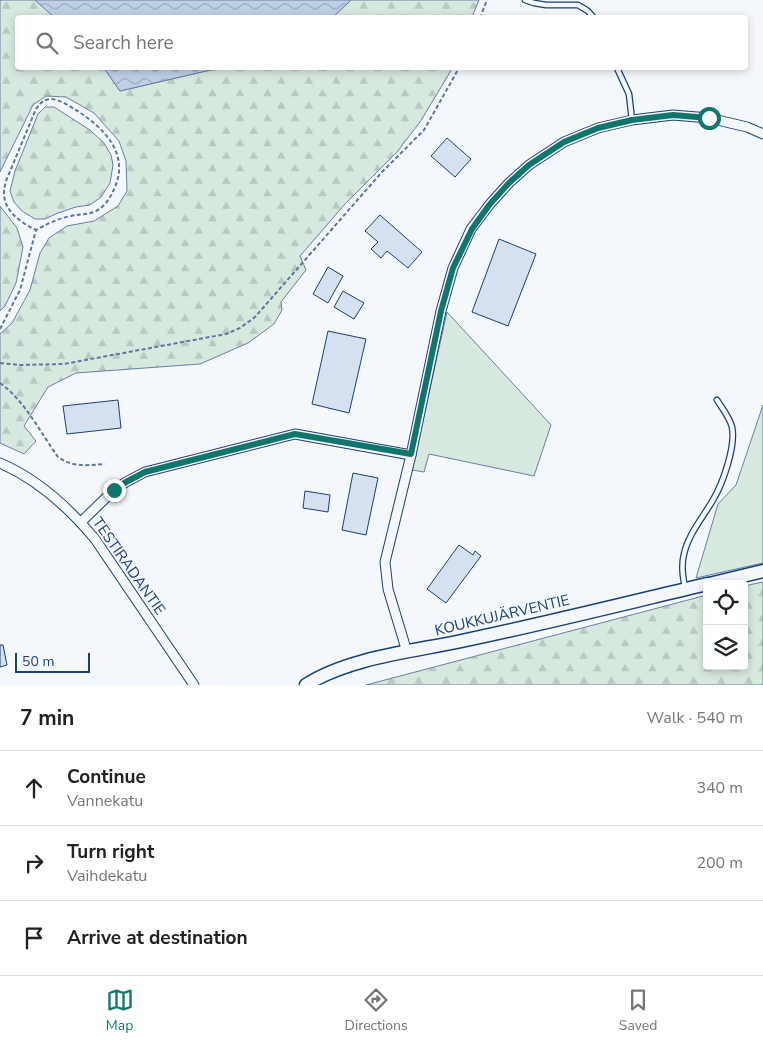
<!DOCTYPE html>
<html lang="en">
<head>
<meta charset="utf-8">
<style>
	body { margin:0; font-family:"Nunito Sans",sans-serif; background:#f2f2f2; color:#222 }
	.controls { position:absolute; right:15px; bottom:15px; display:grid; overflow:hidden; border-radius:5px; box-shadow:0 2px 8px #0003 }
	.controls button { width:45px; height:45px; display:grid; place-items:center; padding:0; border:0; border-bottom:1px solid #e0e0e0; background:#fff; color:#222; font:25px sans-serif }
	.scale { position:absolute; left:15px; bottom:12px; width:75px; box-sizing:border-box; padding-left:5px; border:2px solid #1d3f73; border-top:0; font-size:14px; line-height:18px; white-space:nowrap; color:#1d3f73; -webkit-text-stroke:4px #f4f7fb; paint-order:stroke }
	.stop { position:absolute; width:15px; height:15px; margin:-11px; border:4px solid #0f766e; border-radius:50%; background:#fff }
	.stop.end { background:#0f766e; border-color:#fff; box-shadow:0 1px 5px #0008 }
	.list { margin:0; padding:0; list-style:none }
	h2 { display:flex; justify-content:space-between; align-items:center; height:65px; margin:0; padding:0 20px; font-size:21px }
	h2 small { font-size:16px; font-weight:400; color:#767676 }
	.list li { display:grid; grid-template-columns:32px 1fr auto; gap:15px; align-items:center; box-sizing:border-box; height:75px; padding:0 20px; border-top:1px solid #e0e0e0 }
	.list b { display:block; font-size:19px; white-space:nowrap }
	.list p { margin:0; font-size:16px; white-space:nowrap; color:#767676 }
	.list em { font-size:16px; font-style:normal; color:#767676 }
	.icon { flex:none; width:28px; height:28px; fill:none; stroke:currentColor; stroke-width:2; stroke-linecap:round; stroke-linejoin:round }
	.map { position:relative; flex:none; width:763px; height:685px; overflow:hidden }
	.search { position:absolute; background:#fff; box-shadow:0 2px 8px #0003; left:15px; right:15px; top:15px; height:55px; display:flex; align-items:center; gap:12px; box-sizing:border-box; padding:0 18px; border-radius:5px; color:#767676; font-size:19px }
	.sheet { height:290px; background:#fff }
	nav { display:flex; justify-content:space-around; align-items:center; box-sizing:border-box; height:70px; border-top:1px solid #e0e0e0; background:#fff; font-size:14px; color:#767676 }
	nav a { display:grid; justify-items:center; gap:2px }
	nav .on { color:#0f766e }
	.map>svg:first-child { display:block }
	.grass { fill:#d7e8df; stroke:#687fa3 }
	.forest { fill:url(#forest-firs); stroke:#687fa3 }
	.water { fill:url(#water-waves); stroke:#687fa3 }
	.building { fill:#d5e0f0; stroke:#1d3f73 }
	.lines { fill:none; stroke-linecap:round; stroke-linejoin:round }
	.lane-casing { stroke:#1d3f73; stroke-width:7 }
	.street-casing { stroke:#1d3f73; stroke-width:11 }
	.secondary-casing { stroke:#1d3f73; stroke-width:15 }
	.path { stroke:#5e769c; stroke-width:2; stroke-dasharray:4 2.5; stroke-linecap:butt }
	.lane { stroke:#f4f7fb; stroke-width:4.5 }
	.street { stroke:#f4f7fb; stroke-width:9 }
	.secondary { stroke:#f4f7fb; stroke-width:12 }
	.route { stroke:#0f766e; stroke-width:6 }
	.labels { text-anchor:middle; stroke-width:4; stroke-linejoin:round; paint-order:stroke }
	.street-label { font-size:15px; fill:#1d3f73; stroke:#f4f7fb }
</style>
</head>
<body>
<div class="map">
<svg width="763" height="685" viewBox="0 0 763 685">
	<defs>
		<pattern id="forest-firs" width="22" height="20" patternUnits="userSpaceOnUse" patternTransform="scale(1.25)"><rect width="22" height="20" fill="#d7e8df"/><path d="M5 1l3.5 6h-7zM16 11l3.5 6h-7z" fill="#b8c8c3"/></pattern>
		<pattern id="water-waves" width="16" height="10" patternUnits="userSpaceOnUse" patternTransform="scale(1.25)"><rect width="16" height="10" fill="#bed0e5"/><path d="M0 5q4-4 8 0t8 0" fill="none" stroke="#9aaabe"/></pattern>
	</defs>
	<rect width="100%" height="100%" fill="#f4f7fb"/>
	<g class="grass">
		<polygon points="447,312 551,425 534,476 429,454 424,472 412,470"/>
		<polygon points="763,405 763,563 696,578 718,504 736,485"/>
	</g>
	<g class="forest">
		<polygon points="0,0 35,0 55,17 18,18 18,68 104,68 120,91 219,68 452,68 449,74 420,122 397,152 345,204 300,256 306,270 281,302 282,310 274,324 248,343 200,364 76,373 48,387 24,426 36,441 24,454 0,443 0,334 12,323 30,290 40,253 49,238 67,226 94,221 118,206 127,191 126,161 119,141 94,113 66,97 46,96 33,105 0,172"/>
		<polygon points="351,0 479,0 472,17 333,17"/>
		<polygon points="45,107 54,107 90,130 104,143 111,155 113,165 110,183 101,197 90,205 76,207 58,213 45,219 35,219 22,211 14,202 10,191 15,171 38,114"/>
		<polygon points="0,206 17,228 23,247 16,283 5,306 0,311"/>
		<polygon points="763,582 763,685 366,685 707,595 707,666 744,666 744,586"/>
	</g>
	<g class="water">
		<polygon points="35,0 351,0 333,17 55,18"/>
		<polygon points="104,68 219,68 120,91"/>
	</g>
	<g class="building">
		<polygon points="447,138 471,159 455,177 431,156"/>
		<polygon points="380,215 422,252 408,268 387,251 381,258 371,249 378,242 365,231"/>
		<polygon points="499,239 536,254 508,326 472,312"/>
		<polygon points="328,267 343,276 328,303 313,294"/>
		<polygon points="343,291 364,303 354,319 334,307"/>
		<polygon points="328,331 366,339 349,413 312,404"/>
		<polygon points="118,400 121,428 67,434 63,406"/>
		<polygon points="353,473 378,478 366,535 342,530"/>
		<polygon points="305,491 330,495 328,512 303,508"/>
		<polygon points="459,545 473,555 475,551 481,556 446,603 427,589"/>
		<polygon points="0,645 3,645 7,665 0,667"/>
	</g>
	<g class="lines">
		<g class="lane-casing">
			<g id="lane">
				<polyline points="525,0 534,3 546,5 578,5 588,11 594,18"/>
				<polyline points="617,68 629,94 632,120"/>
				<path d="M685,588C683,577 681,566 684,554C688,535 703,517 713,500C723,483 736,446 732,427C730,418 722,408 717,400"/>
			</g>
		</g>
		<g class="street-casing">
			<g id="street">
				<path d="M0,463C37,479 70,509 95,539L194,685"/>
				<polyline points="81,522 114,490 126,482 145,472 295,434 411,455"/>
				<polyline points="407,652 388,589 385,562 411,455 441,311 453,268 471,229 490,204 509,183 529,165 564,142 598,128 632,120 673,115 709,118 747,127 763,134"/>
			</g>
		</g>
		<g class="secondary-casing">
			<g id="secondary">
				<polyline points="709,584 763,571"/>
				<path d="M306,685C349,657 417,651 466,640C547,623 627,603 707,584"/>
			</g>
		</g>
		<g class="path">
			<polyline points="480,18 487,0"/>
			<path d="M0,329L20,290L36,230C47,224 59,218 71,216C84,213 92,216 103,206C109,200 112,194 115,187C129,154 105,129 79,112C71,107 61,100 52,99C44,99 40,103 36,109L6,181C5,185 4,189 4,193C4,211 21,223 36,230"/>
			<polyline points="0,363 19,365 64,364 226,334 240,328 255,317 382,172 424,130 459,68"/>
			<path d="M0,383C25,401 40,432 58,457C74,468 87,465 105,464"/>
		</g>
		<use href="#lane" class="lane"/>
		<use href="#street" class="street"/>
		<use href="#secondary" class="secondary"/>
	</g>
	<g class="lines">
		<polyline class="route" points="114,490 126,482 145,472 295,434 411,454 441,311 453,268 472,229 490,204 509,183 529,165 564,142 598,128 632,120 673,115 709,118"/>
	</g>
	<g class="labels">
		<g class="street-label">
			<text transform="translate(129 566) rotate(55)" y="5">TESTIRADANTIE</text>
			<text transform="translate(502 615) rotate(-13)" y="5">KOUKKUJÄRVENTIE</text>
		</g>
	</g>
</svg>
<div class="controls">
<button><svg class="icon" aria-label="locate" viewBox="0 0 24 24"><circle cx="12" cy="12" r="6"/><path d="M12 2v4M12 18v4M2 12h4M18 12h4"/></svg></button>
<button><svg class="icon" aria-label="layers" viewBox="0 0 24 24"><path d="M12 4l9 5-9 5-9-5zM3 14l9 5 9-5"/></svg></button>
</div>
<div class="scale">50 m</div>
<div class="stop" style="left:709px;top:118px"></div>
<div class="stop end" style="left:114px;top:490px"></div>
<div class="search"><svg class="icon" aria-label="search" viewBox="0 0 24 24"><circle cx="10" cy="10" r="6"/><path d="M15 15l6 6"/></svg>Search here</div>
</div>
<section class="sheet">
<h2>7 min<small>Walk · 540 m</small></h2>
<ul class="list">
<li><svg class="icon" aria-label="ahead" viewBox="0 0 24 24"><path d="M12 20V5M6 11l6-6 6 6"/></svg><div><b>Continue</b><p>Vannekatu</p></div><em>340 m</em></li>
<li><svg class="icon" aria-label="right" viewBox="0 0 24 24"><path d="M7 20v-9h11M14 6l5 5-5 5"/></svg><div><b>Turn right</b><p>Vaihdekatu</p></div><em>200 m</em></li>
<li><svg class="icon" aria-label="arrive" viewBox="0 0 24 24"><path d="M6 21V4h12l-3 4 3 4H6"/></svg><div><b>Arrive at destination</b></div></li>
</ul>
</section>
<nav>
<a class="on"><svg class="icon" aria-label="map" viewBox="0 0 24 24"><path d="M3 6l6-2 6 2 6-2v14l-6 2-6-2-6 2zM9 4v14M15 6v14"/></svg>Map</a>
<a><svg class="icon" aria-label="directions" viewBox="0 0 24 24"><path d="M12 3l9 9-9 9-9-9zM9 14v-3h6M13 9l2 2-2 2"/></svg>Directions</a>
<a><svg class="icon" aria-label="saved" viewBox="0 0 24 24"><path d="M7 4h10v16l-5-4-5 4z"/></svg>Saved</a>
</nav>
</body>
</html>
